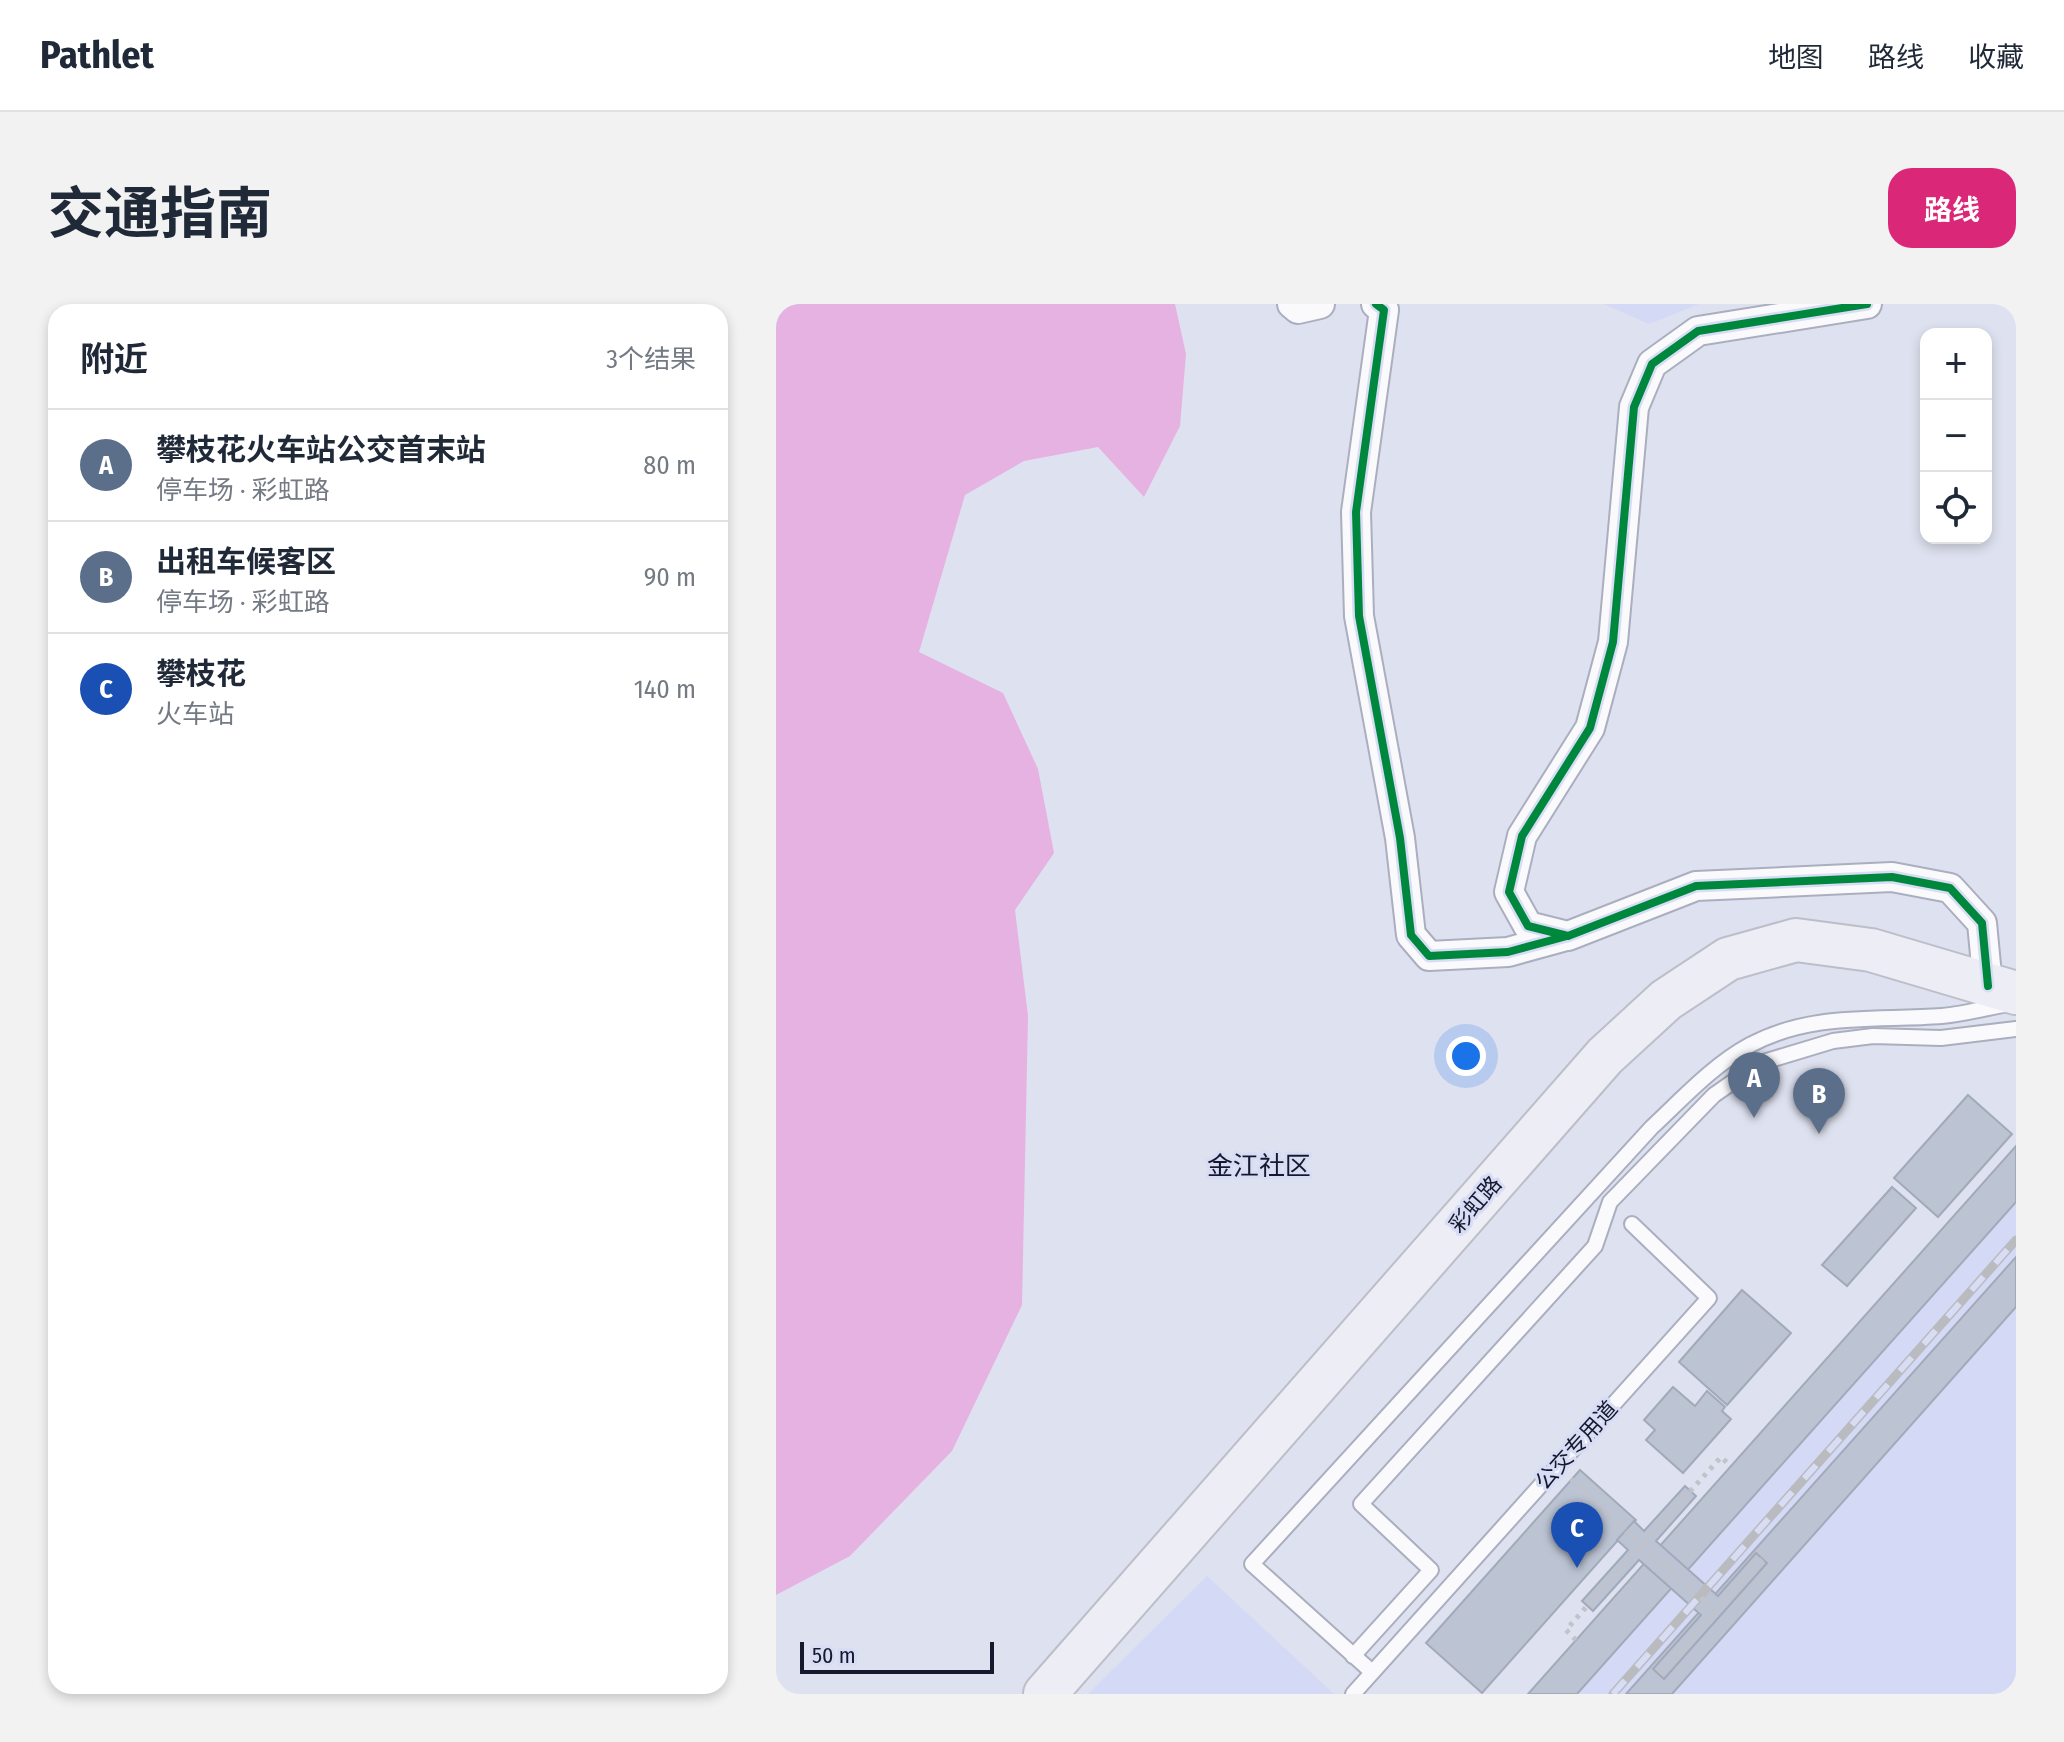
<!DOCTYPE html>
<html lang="zh">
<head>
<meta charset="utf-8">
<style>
	body { margin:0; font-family:"Fira Sans Condensed","Noto Sans SC",sans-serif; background:#f2f2f3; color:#1f2937 }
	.controls { position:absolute; right:24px; top:24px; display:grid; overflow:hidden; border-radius:16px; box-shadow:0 4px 12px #0003 }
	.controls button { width:72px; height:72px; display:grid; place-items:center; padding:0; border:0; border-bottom:2px solid #e0e1e3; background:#fff; color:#1f2937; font:40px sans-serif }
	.scale { position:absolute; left:24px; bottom:20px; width:194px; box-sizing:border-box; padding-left:8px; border:4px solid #16192e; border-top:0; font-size:22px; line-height:28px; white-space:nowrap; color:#16192e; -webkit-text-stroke:6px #d8ddf5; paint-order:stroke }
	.you { position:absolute; left:690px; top:752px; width:28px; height:28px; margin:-20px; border:6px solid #fff; border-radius:50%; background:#1a73e8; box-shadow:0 0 0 12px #1a73e833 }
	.badge { display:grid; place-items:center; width:52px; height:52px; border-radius:50%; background:#db2777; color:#fff; font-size:26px; font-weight:700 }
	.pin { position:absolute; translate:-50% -66px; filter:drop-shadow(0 2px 4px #0008) }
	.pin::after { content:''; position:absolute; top:42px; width:28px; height:24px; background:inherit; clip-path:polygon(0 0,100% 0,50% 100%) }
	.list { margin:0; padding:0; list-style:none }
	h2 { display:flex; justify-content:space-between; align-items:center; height:104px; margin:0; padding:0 32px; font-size:34px }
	h2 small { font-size:26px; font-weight:400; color:#747a83 }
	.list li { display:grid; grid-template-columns:52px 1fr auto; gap:24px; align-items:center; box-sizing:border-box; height:112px; padding:0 32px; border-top:2px solid #e0e1e3 }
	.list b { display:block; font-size:30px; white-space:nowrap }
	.list p { margin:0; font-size:26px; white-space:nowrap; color:#747a83 }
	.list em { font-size:26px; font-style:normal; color:#747a83 }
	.icon { flex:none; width:44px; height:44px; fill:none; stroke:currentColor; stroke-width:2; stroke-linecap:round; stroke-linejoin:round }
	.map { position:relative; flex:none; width:1240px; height:1390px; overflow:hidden; border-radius:24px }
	header { display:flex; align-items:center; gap:48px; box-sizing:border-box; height:112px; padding:0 40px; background:#fff; border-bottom:2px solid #e0e1e3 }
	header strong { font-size:38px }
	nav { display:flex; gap:44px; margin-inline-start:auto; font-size:28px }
	.intro { display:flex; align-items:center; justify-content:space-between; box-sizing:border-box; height:192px; padding:0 48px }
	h1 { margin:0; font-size:56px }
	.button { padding:20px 36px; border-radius:24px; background:#db2777; color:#fff; font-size:28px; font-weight:700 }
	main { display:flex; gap:48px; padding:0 48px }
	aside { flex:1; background:#fff; border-radius:24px; box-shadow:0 4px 12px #0003 }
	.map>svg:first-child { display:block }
	.built { fill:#d4d9f5 }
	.green { fill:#e6b2e1 }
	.building { fill:#bcc4d4; stroke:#a2aab9; stroke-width:2 }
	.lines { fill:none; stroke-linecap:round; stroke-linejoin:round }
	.service-casing { stroke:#abaebf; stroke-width:18 }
	.minor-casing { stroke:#abaebf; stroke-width:32 }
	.primary-casing { stroke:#bcbec8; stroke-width:46 }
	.path { stroke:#c2c2c9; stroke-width:5; stroke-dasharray:4 6; stroke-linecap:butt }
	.service { stroke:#fafafd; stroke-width:14 }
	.minor { stroke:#fafafd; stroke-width:28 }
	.primary { stroke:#ecedf5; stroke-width:42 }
	.rail-casing { stroke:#b9bbbf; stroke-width:9 }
	.rail { stroke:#d8ddf5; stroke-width:6; stroke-dasharray:18; stroke-linecap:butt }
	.path-bridge { stroke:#c2c2c9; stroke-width:5; stroke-dasharray:4 6; stroke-linecap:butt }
	.cycleway-casing { stroke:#d8ddf5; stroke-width:13 }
	.cycleway { stroke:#00873e; stroke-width:8 }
	.labels { text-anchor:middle; stroke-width:6; stroke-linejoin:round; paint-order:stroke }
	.street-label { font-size:22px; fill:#16192e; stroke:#d8ddf5 }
	.quarter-label { font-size:26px; fill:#16192e; stroke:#d8ddf5 }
</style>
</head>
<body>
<header>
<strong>Pathlet</strong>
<nav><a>地图</a><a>路线</a><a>收藏</a></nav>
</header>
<div class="intro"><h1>交通指南</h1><a class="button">路线</a></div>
<main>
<aside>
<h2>附近<small>3个结果</small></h2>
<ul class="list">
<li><span class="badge" style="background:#5c6f8a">A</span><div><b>攀枝花火车站公交首末站</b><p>停车场 · 彩虹路</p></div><em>80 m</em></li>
<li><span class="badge" style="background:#5c6f8a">B</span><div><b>出租车候客区</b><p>停车场 · 彩虹路</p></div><em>90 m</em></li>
<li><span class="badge" style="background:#1a4fb4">C</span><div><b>攀枝花</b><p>火车站</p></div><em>140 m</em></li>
</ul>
</aside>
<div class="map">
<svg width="1240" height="1390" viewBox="0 0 1240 1390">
	<rect width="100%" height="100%" fill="#dee1ef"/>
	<g class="built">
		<polygon points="828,0 923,0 873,20"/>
		<polygon points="1240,867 1240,1390 763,1390"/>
		<polygon points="431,1272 558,1390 312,1390"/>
	</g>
	<polygon class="green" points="0,0 399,0 410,50 404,122 368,193 322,143 248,157 189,191 143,348 227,389 262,465 278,549 239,606 252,712 246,1001 176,1147 74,1252 0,1291"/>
	<g class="building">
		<polygon points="1192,791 1236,830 1162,913 1118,874"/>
		<polygon points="1240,842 1240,898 801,1390 752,1390"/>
		<polygon points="1116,883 1140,904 1071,982 1046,961"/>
		<polygon points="1240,953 1240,1003 896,1390 850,1390"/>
		<polygon points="966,986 1015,1029 951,1101 903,1058"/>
		<polygon points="897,1083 919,1102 931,1087 949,1103 946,1107 955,1115 907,1169 870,1136 879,1126 868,1116"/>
		<polygon points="804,1166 860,1216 706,1389 650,1339"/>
		<polygon points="909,1182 920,1192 880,1237 942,1292 980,1249 991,1259 888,1375 877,1365 925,1311 863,1256 817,1307 806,1297 852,1246 841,1236 858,1217 868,1227"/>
	</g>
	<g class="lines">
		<g class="service-casing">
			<g id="service">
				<polyline points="577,1352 655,1266 585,1200 819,942 834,898 938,791 984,759 1057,737 1097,732 1165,734 1240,725"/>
				<path d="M596,1368L476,1260L876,823C906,795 937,761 974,741C1036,708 1099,717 1166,712C1188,710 1210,704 1232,700"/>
				<polyline points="577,1390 933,994 856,920"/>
			</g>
		</g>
		<g class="minor-casing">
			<g id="minor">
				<polyline points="516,0 522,5 544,0"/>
				<polyline points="600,0 608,6 580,208 583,312 624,534 635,631 653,652 732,648 790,632"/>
				<polyline points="1091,0 922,27 876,60 858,103 837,338 814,424 746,532 733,588 752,622 792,632 920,582 1116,573 1174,584 1206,619 1212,682"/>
			</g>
		</g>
		<g class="primary-casing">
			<polyline id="primary" points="269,1390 829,752 890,696 952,655 1020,636 1095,646 1240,689"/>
		</g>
		<g class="path">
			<polyline points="795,1175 850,1227"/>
			<polyline points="800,1336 790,1326 811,1302 945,1153 955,1162"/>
			<polyline points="884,1370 986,1255"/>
		</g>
		<use href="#service" class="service"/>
		<use href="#minor" class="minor"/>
		<use href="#primary" class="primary"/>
		<g class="rail-casing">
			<polyline id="rail" points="837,1390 1240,936"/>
		</g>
		<use href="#rail" class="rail"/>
		<polyline class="path-bridge" points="850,1227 940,1307"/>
		<g class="cycleway-casing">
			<g id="cycleway">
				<polyline points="600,0 608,6 580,208 583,312 624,534 635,631 653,652 732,648 791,632"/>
				<polyline points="1091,0 922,27 876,60 858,103 837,338 814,424 746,532 733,588 752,622 792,632 920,582 1116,573 1174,584 1206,619 1212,682"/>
			</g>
		</g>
		<use href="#cycleway" class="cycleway"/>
	</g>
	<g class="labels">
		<g class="street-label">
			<text transform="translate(699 900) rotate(-49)" y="8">彩虹路</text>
			<text transform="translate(800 1141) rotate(-48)" y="8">公交专用道</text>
		</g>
		<g class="quarter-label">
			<text x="483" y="871">金江社区</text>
		</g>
	</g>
</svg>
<div class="controls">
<button>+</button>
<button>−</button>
<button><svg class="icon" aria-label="locate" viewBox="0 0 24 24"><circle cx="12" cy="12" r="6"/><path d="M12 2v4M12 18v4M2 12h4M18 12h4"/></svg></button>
</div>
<div class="scale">50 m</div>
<div class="you"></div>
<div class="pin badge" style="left:978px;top:814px;background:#5c6f8a">A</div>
<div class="pin badge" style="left:1043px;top:830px;background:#5c6f8a">B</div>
<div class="pin badge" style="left:801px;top:1264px;background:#1a4fb4">C</div>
</div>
</main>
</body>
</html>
